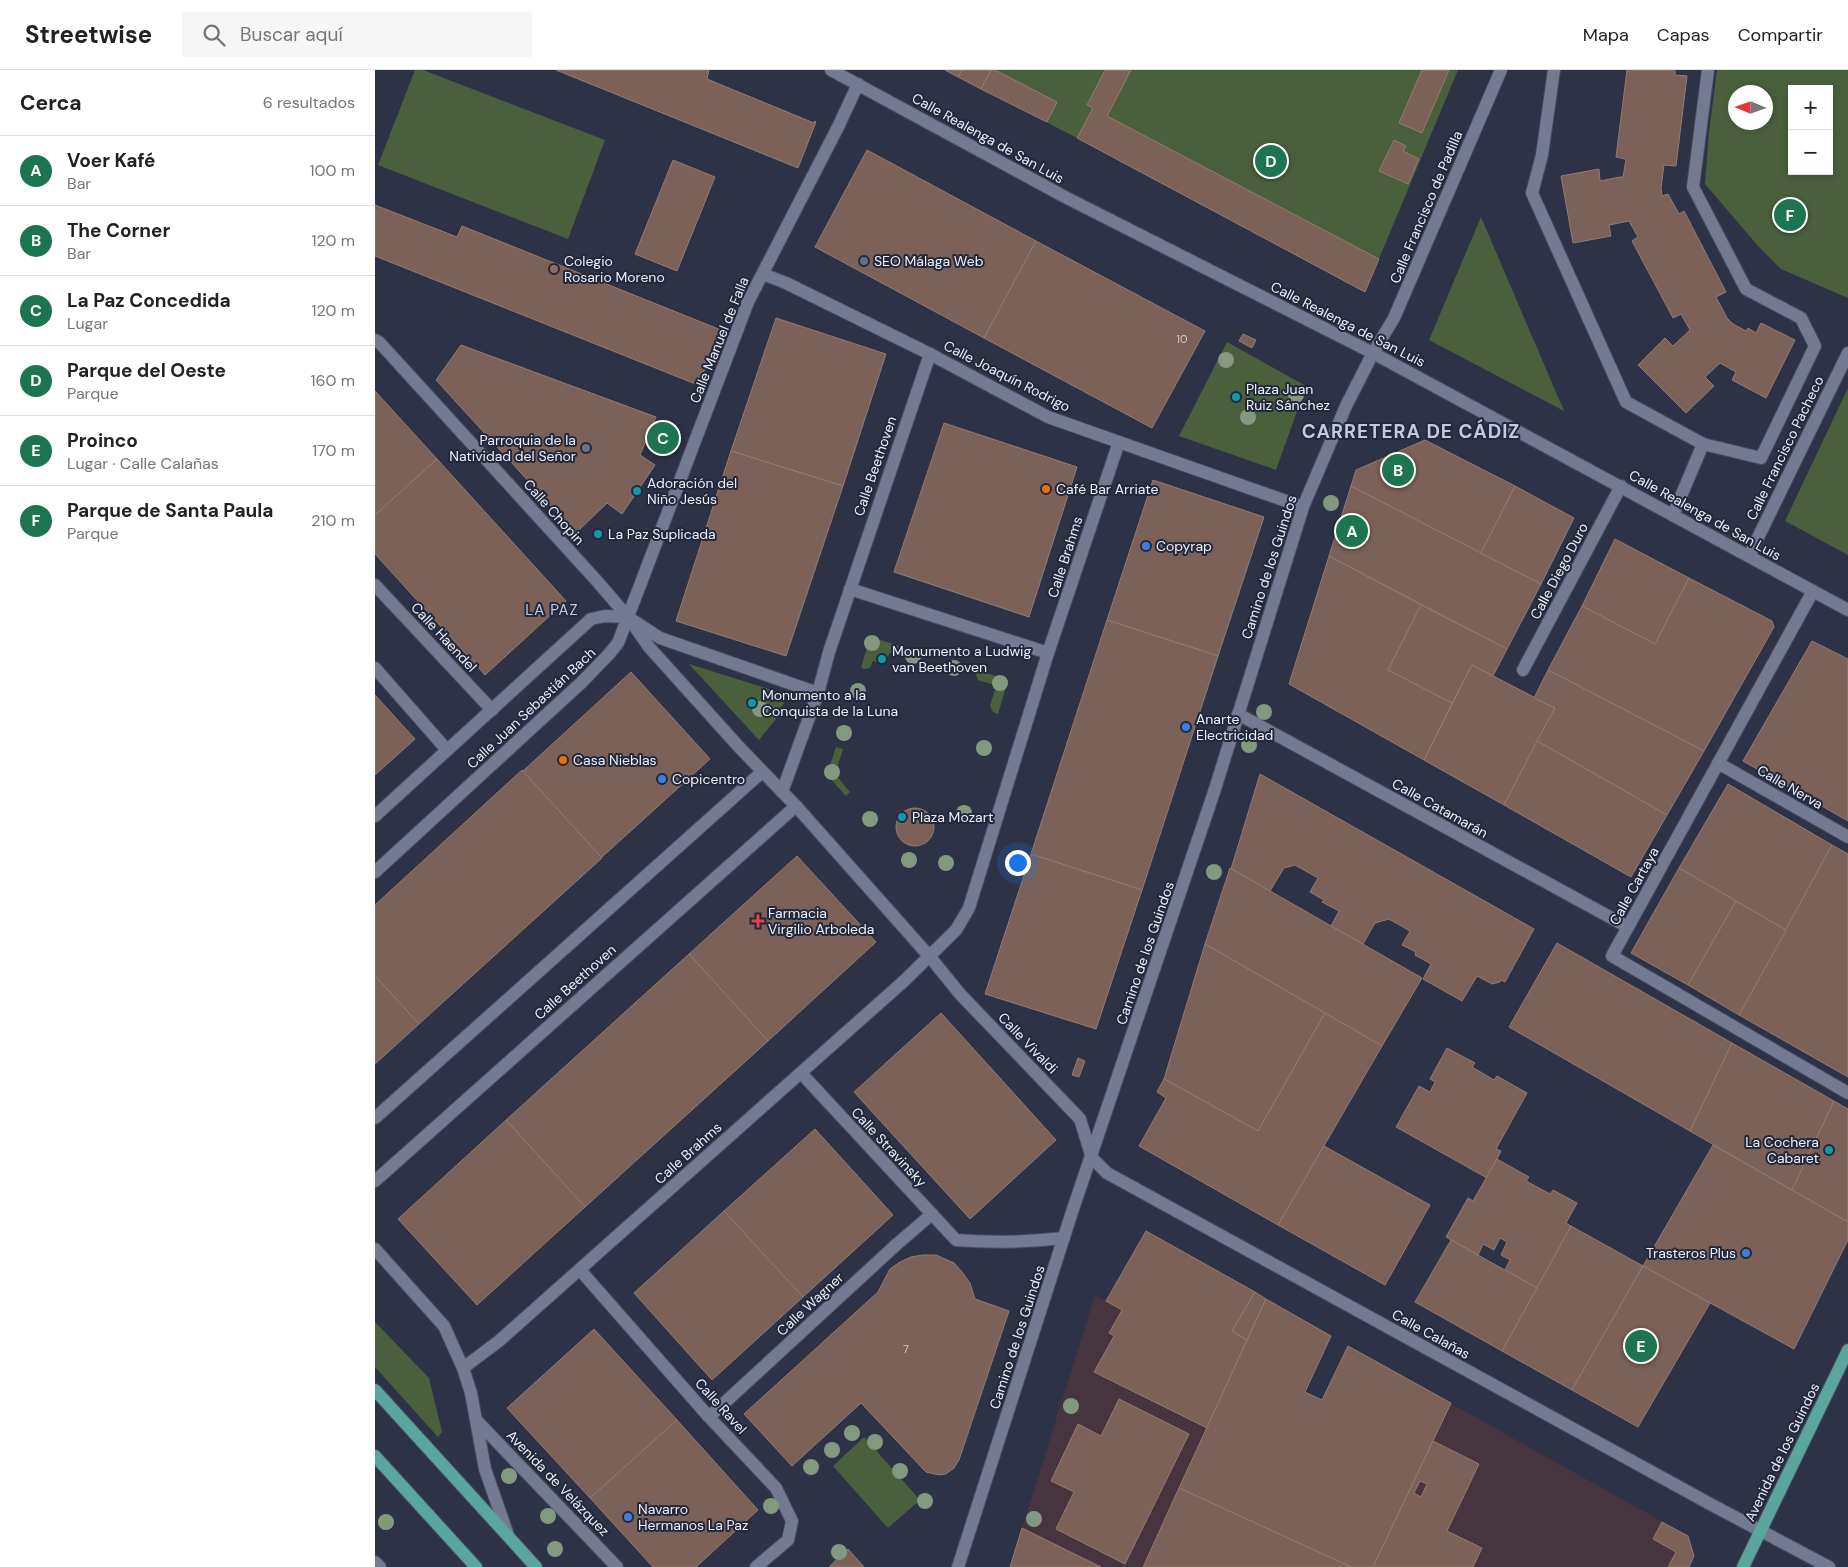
<!DOCTYPE html>
<html lang="es">
<head>
<meta charset="utf-8">
<style>
	body { margin:0; font-family:"DM Sans",sans-serif; background:#f6f6f6; color:#222 }
	.controls { position:absolute; right:15px; top:15px; display:grid; overflow:hidden; border-radius:0px; box-shadow:0 2px 8px #0003 }
	.controls button { width:45px; height:45px; display:grid; place-items:center; padding:0; border:0; border-bottom:1px solid #e0e0e0; background:#fff; color:#222; font:25px sans-serif }
	.compass { position:absolute; left:1353px; top:15px; width:45px; height:45px; border-radius:50%; background:#fff; box-shadow:0 2px 8px #0003; rotate:272deg }
	.you { position:absolute; left:642px; top:792px; width:18px; height:18px; margin:-12px; border:4px solid #fff; border-radius:50%; background:#1a73e8; box-shadow:0 0 0 8px #1a73e833 }
	.badge { display:grid; place-items:center; width:32px; height:32px; border-radius:50%; background:#1d7450; color:#fff; font-size:16px; font-weight:700 }
	.pin { position:absolute; translate:-50% -50%; border:2px solid #fff; box-shadow:0 1px 5px #0006 }
	.list { margin:0; padding:0; list-style:none }
	h2 { display:flex; justify-content:space-between; align-items:center; height:65px; margin:0; padding:0 20px; font-size:21px }
	h2 small { font-size:16px; font-weight:400; color:#767676 }
	.list li { display:grid; grid-template-columns:32px 1fr auto; gap:15px; align-items:center; box-sizing:border-box; height:70px; padding:0 20px; border-top:1px solid #e0e0e0 }
	.list b { display:block; font-size:19px; white-space:nowrap }
	.list p { margin:0; font-size:16px; white-space:nowrap; color:#767676 }
	.list em { font-size:16px; font-style:normal; color:#767676 }
	.icon { flex:none; width:28px; height:28px; fill:none; stroke:currentColor; stroke-width:2; stroke-linecap:round; stroke-linejoin:round }
	.map { position:relative; flex:none; width:1473px; height:1497px; overflow:hidden }
	header { display:flex; align-items:center; gap:30px; box-sizing:border-box; height:70px; padding:0 25px; background:#fff; border-bottom:1px solid #e0e0e0 }
	header strong { font-size:24px }
	nav { display:flex; gap:28px; margin-inline-start:auto; font-size:18px }
	.search { width:350px; height:45px; background:#f6f6f6; display:flex; align-items:center; gap:12px; box-sizing:border-box; padding:0 18px; border-radius:0px; color:#767676; font-size:19px }
	main { display:flex }
	aside { flex:1; background:#fff }
	.map>svg:first-child { display:block }
	.industrial { fill:#46353f }
	.green { fill:#4a603c; fill-rule:evenodd }
	.building { fill:#7b6157; stroke:#957b70; fill-rule:evenodd }
	.lines { fill:none; stroke-linecap:round; stroke-linejoin:round }
	.minor-casing { stroke:#494d5e; stroke-width:14 }
	.major-casing { stroke:#494d5e; stroke-width:14 }
	.minor { stroke:#747a92; stroke-width:12 }
	.major { stroke:#5aa59c; stroke-width:12 }
	.tree { fill:#82997f }
	.service-dot { fill:#5c6f8a; stroke:#23283b; stroke-width:2 }
	.education-dot { fill:#8d6e63; stroke:#23283b; stroke-width:2 }
	.culture-dot { fill:#0f9aa8; stroke:#23283b; stroke-width:2 }
	.worship-dot { fill:#6b7280; stroke:#23283b; stroke-width:2 }
	.food-dot { fill:#e8710a; stroke:#23283b; stroke-width:2 }
	.shop-dot { fill:#3f7fe0; stroke:#23283b; stroke-width:2 }
	.health-dot { fill:#e0444e; stroke:#23283b; stroke-width:2 }
	.labels { text-anchor:middle; stroke-width:4; stroke-linejoin:round; paint-order:stroke }
	.number-label { font-size:11px; fill:#cfcbd2 }
	.street-label { font-size:14px; fill:#ebeefb; stroke:#23283b }
	.poi-label { font-size:14px; fill:#ebeefb; stroke:#23283b; text-anchor:start }
	.neighbourhood-label { font-size:15px; letter-spacing:1px; fill:#c2c9e3; stroke:#23283b }
	.district-label { font-size:19px; font-weight:bold; letter-spacing:1px; fill:#c2c9e3; stroke:#23283b }
</style>
</head>
<body>
<header>
<strong>Streetwise</strong>
<div class="search"><svg class="icon" aria-label="search" viewBox="0 0 24 24"><circle cx="10" cy="10" r="6"/><path d="M15 15l6 6"/></svg>Buscar aquí</div>
<nav><a>Mapa</a><a>Capas</a><a>Compartir</a></nav>
</header>
<main>
<aside>
<h2>Cerca<small>6 resultados</small></h2>
<ul class="list">
<li><span class="badge">A</span><div><b>Voer Kafé</b><p>Bar</p></div><em>100 m</em></li>
<li><span class="badge">B</span><div><b>The Corner</b><p>Bar</p></div><em>120 m</em></li>
<li><span class="badge">C</span><div><b>La Paz Concedida</b><p>Lugar</p></div><em>120 m</em></li>
<li><span class="badge">D</span><div><b>Parque del Oeste</b><p>Parque</p></div><em>160 m</em></li>
<li><span class="badge">E</span><div><b>Proinco</b><p>Lugar · Calle Calañas</p></div><em>170 m</em></li>
<li><span class="badge">F</span><div><b>Parque de Santa Paula</b><p>Parque</p></div><em>210 m</em></li>
</ul>
</aside>
<div class="map">
<svg width="1473" height="1497" viewBox="0 0 1473 1497">
	<rect width="100%" height="100%" fill="#2d3246"/>
	<polygon class="industrial" points="771,1161 956,1266 933,1317 909,1306 983,1416 950,1326 973,1276 1313,1466 1319,1486 1314,1497 635,1497 720,1225 731,1231"/>
	<g class="green">
		<polygon points="40,0 48,0 230,70 193,169 3,95"/>
		<polygon points="570,0 1083,0 990,222 702,68"/>
		<path d="M1342,0H1473V228L1406,199L1384,177L1330,114L1334,62ZM1417,19H1454V101H1417ZM1360,22H1390V52H1360Z"/>
		<polygon points="1106,147 1189,341 1054,270"/>
		<polygon points="852,272 931,316 901,400 804,366"/>
		<polygon points="1473,318 1473,485 1410,451"/>
		<polygon points="495,567 529,577 528,582 521,584 515,583 509,593 498,591 495,598 490,599 486,598"/>
		<polygon points="314,594 413,625 401,649 384,670"/>
		<polygon points="602,600 633,610 623,644 618,642 615,636 620,620 619,615 603,610 601,605"/>
		<polygon points="461,677 468,679 460,704 475,722 471,726 452,705"/>
		<polygon points="0,1252 54,1308 67,1362 63,1367 0,1297"/>
		<polygon points="489,1367 545,1430 513,1458 458,1396"/>
	</g>
	<g class="building">
		<polygon points="181,0 334,0 332,9 439,53 440,51 441,52 423,98"/>
		<polygon points="570,0 587,0 583,7"/>
		<polygon points="587,0 616,0 606,19 583,7"/>
		<polygon points="616,0 620,0 682,32 672,52 606,19"/>
		<polygon points="730,0 756,0 732,46 1004,189 990,222 702,68 718,38 712,35"/>
		<polygon points="1047,0 1074,0 1047,63 1024,53"/>
		<polygon points="1252,0 1300,0 1300,5 1312,6 1301,96 1289,95 1286,118 1287,126 1293,124 1304,144 1309,141 1351,222 1341,227 1352,248 1358,254 1371,261 1373,258 1381,263 1386,253 1420,270 1391,328 1357,310 1361,302 1345,293 1330,307 1339,316 1311,343 1263,295 1290,268 1298,276 1315,260 1306,244 1298,248 1257,171 1263,167 1254,151 1234,155 1236,166 1198,173 1186,106 1224,99 1225,111 1245,107 1248,107 1251,89 1241,87"/>
		<polygon points="1019,70 1031,76 1028,81 1044,89 1033,114 1004,101"/>
		<polygon points="492,80 661,171 609,268 440,177"/>
		<polygon points="298,90 340,107 302,201 260,184"/>
		<polygon points="0,135 82,167 87,156 346,260 323,315 0,186"/>
		<polygon points="661,171 830,261 777,358 609,268"/>
		<polygon points="401,248 511,284 468,416 356,381"/>
		<polygon points="868,264 881,270 877,278 864,271"/>
		<polygon points="86,275 281,347 265,385 280,395 247,444 232,433 201,463 199,461 61,310"/>
		<polygon points="0,321 62,389 0,445"/>
		<polygon points="569,353 702,397 654,547 519,502"/>
		<polygon points="1050,370 1140,416 1106,483 976,416 981,400"/>
		<polygon points="356,381 468,416 411,586 301,551"/>
		<polygon points="62,389 191,531 110,605 0,484 0,445"/>
		<polygon points="778,410 889,447 843,586 732,550"/>
		<polygon points="976,416 1166,514 1132,579 954,486"/>
		<polygon points="1140,416 1199,448 1166,514 1106,483"/>
		<polygon points="1240,469 1314,508 1280,574 1207,536"/>
		<polygon points="954,486 1046,535 1013,600 1077,633 1049,690 914,614"/>
		<polygon points="1314,508 1397,551 1399,557 1329,681 1173,600 1207,536 1280,574"/>
		<polygon points="1046,535 1132,579 1118,606 1097,595 1077,633 1013,600"/>
		<polygon points="732,550 843,586 767,820 656,784"/>
		<polygon points="1437,571 1473,589 1473,751 1368,691"/>
		<polygon points="1097,595 1180,638 1129,735 1049,690"/>
		<polygon points="1173,600 1329,681 1292,745 1162,671 1180,638 1159,628"/>
		<polygon points="256,602 335,689 226,788 148,701"/>
		<polygon points="0,625 40,669 0,705"/>
		<polygon points="1162,671 1292,745 1256,807 1129,735"/>
		<polygon points="147,700 227,788 44,954 0,906 0,835"/>
		<polygon points="885,704 1159,859 1130,912 1126,910 1125,912 1117,914 1102,906 1087,931 1048,909 1056,894 1040,885 1041,882 1027,875 1035,861 1014,849 1000,853 988,874 956,856 964,841 947,832 949,830 935,822 943,808 920,795 909,798 895,821 856,799"/>
		<polygon points="1353,714 1457,775 1411,860 1304,798"/>
		<circle cx="540" cy="757" r="19"/>
		<polygon points="1457,775 1473,784 1473,1007 1364,945"/>
		<polygon points="656,784 767,820 721,959 610,924"/>
		<polygon points="422,786 501,872 393,971 314,884"/>
		<polygon points="855,798 1047,908 1007,976 830,874"/>
		<polygon points="1304,798 1361,831 1313,915 1256,883"/>
		<polygon points="1361,831 1411,860 1364,945 1313,915"/>
		<polygon points="1182,873 1357,973 1315,1061 1134,957"/>
		<polygon points="830,874 950,943 883,1061 789,1009"/>
		<polygon points="314,884 393,971 210,1137 131,1050"/>
		<polygon points="0,906 44,954 0,994"/>
		<polygon points="566,943 681,1070 595,1149 479,1022"/>
		<polygon points="950,943 1007,976 903,1155 764,1076 791,1028 782,1022 789,1009 883,1061"/>
		<polygon points="1357,973 1459,1031 1417,1120 1315,1061"/>
		<polygon points="1072,978 1100,993 1097,997 1119,1010 1122,1006 1152,1023 1121,1079 1126,1081 1112,1108 1021,1057 1044,1016 1055,1022 1060,1012 1055,1009"/>
		<polygon points="703,988 710,991 704,1007 697,1005"/>
		<polygon points="1459,1031 1473,1039 1473,1152 1417,1120"/>
		<polygon points="131,1050 210,1137 102,1235 23,1149"/>
		<polygon points="440,1059 518,1145 428,1227 349,1141"/>
		<polygon points="1338,1075 1473,1152 1473,1170 1419,1279 1268,1196"/>
		<polygon points="949,1076 1055,1135 1010,1215 903,1155"/>
		<polygon points="1122,1089 1154,1107 1151,1111 1175,1124 1178,1120 1202,1133 1191,1153 1196,1156 1162,1218 1130,1200 1135,1190 1126,1185 1132,1172 1125,1168 1119,1180 1108,1174 1103,1185 1071,1167 1093,1128 1098,1131"/>
		<polygon points="349,1141 428,1227 337,1310 259,1223"/>
		<polygon points="1196,1156 1268,1196 1197,1320 1127,1281"/>
		<polygon points="771,1161 880,1222 857,1261 872,1270 832,1358 719,1302 739,1266 734,1263 747,1240 731,1231"/>
		<polygon points="1076,1170 1162,1218 1127,1281 1040,1232"/>
		<polygon points="548,1185 561,1185 579,1193 587,1202 595,1213 600,1229 634,1241 584,1390 579,1398 571,1404 564,1405 551,1402 486,1333 417,1396 369,1344 503,1222 515,1199 525,1192 536,1187"/>
		<polygon points="1268,1196 1335,1233 1263,1357 1197,1320"/>
		<polygon points="880,1222 891,1229 872,1270 857,1261"/>
		<polygon points="891,1229 956,1266 930,1322 947,1330 973,1276 1076,1333 998,1497 976,1497 804,1418"/>
		<polygon points="219,1259 302,1350 215,1428 132,1338"/>
		<polygon points="744,1329 814,1364 750,1494 681,1459 699,1422 676,1411 703,1354 726,1366"/>
		<polygon points="302,1350 383,1440 321,1497 278,1497 215,1428"/>
		<path d="M1058,1371L1104,1394L1072,1461L1107,1478L1098,1497H998ZM1045,1411L1052,1414L1046,1427L1039,1423Z"/>
		<polygon points="804,1418 976,1497 768,1497"/>
		<polygon points="1287,1452 1313,1466 1319,1486 1314,1497 1293,1497 1301,1482 1278,1469"/>
		<polygon points="647,1458 726,1497 635,1497"/>
		<polygon points="473,1479 489,1497 454,1497"/>
	</g>
	<g class="lines">
		<g class="minor-casing">
			<g id="minor">
				<polyline points="456,0 690,127 998,283 1473,540"/>
				<polyline points="1179,0 1167,85 1157,123 1251,332 1328,374 1386,388 1440,276 1426,248 1371,219 1318,117 1333,0"/>
				<polyline points="388,204 411,213 555,284 673,347 928,437"/>
				<polyline points="0,270 4,272 221,510 253,547 274,577 364,677 421,736 555,887 585,924 705,1049 717,1088 732,1103 1337,1435 1454,1497"/>
				<polyline points="1298,445 1328,374"/>
				<polyline points="1374,486 1473,283"/>
				<polyline points="0,515 117,640"/>
				<polyline points="475,519 673,583"/>
				<polyline points="1438,521 1237,886 1473,1023"/>
				<polyline points="259,551 285,568 443,623"/>
				<polyline points="0,598 72,680"/>
				<polyline points="1148,600 1246,416"/>
				<polyline points="863,644 1253,857"/>
				<polyline points="1343,693 1473,767"/>
				<polyline points="407,722 443,623 454,582 555,284"/>
				<polyline points="0,746 216,549 230,546 253,547"/>
				<polyline points="0,802 207,612 234,584 243,573 373,232 464,55 483,14"/>
				<path d="M426,1003L581,1170C617,1173 653,1172 689,1168"/>
				<polyline points="0,1048 387,702"/>
				<polyline points="0,1111 421,736"/>
				<polyline points="0,1179 69,1256 88,1298 96,1323 110,1399 133,1465"/>
				<polyline points="205,1200 334,1347 401,1418 417,1451 413,1470 381,1497"/>
				<polyline points="88,1298 124,1271 529,911 581,860 594,838 673,583 744,372"/>
				<polyline points="334,1347 522,1174 557,1144"/>
				<polyline points="102,1351 242,1497"/>
				<polyline points="0,1492 5,1497"/>
				<polyline points="583,1497 697,1142 840,719 928,437 971,336 998,283 1019,248 1126,0"/>
			</g>
		</g>
		<g class="major-casing">
			<g id="major">
				<polyline points="0,1320 161,1497"/>
				<polyline points="0,1386 101,1497"/>
				<polyline points="1368,1497 1473,1280"/>
			</g>
		</g>
		<use href="#minor" class="minor"/>
		<use href="#major" class="major"/>
	</g>
	<g class="tree">
		<circle cx="851" cy="290" r="8"/>
		<circle cx="921" cy="325" r="8"/>
		<circle cx="873" cy="347" r="8"/>
		<circle cx="956" cy="433" r="8"/>
		<circle cx="497" cy="573" r="8"/>
		<circle cx="538" cy="586" r="8"/>
		<circle cx="579" cy="598" r="8"/>
		<circle cx="625" cy="613" r="8"/>
		<circle cx="483" cy="621" r="8"/>
		<circle cx="385" cy="639" r="8"/>
		<circle cx="889" cy="642" r="8"/>
		<circle cx="469" cy="663" r="8"/>
		<circle cx="874" cy="675" r="8"/>
		<circle cx="609" cy="678" r="8"/>
		<circle cx="457" cy="702" r="8"/>
		<circle cx="589" cy="743" r="8"/>
		<circle cx="495" cy="749" r="8"/>
		<circle cx="534" cy="790" r="8"/>
		<circle cx="571" cy="793" r="8"/>
		<circle cx="839" cy="802" r="8"/>
		<circle cx="696" cy="1336" r="8"/>
		<circle cx="477" cy="1363" r="8"/>
		<circle cx="500" cy="1372" r="8"/>
		<circle cx="457" cy="1380" r="8"/>
		<circle cx="436" cy="1397" r="8"/>
		<circle cx="525" cy="1401" r="8"/>
		<circle cx="134" cy="1406" r="8"/>
		<circle cx="550" cy="1431" r="8"/>
		<circle cx="396" cy="1436" r="8"/>
		<circle cx="173" cy="1446" r="8"/>
		<circle cx="659" cy="1449" r="8"/>
		<circle cx="11" cy="1452" r="8"/>
		<circle cx="180" cy="1479" r="8"/>
		<circle cx="464" cy="1482" r="8"/>
	</g>
	<circle class="service-dot" cx="489" cy="191" r="5"/>
	<circle class="education-dot" cx="179" cy="199" r="5"/>
	<g class="culture-dot">
		<circle cx="861" cy="327" r="5"/>
		<circle cx="262" cy="421" r="5"/>
		<circle cx="223" cy="464" r="5"/>
		<circle cx="507" cy="589" r="5"/>
		<circle cx="377" cy="633" r="5"/>
		<circle cx="527" cy="747" r="5"/>
		<circle cx="1454" cy="1080" r="5"/>
	</g>
	<circle class="worship-dot" cx="211" cy="378" r="5"/>
	<g class="food-dot">
		<circle cx="671" cy="419" r="5"/>
		<circle cx="188" cy="690" r="5"/>
	</g>
	<g class="shop-dot">
		<circle cx="771" cy="476" r="5"/>
		<circle cx="811" cy="657" r="5"/>
		<circle cx="287" cy="709" r="5"/>
		<circle cx="1371" cy="1183" r="5"/>
		<circle cx="253" cy="1447" r="5"/>
	</g>
	<path class="health-dot" d="M380.5 843.5h5v5h5v5h-5v5h-5v-5h-5v-5h5z"/>
	<g class="labels">
		<g class="number-label">
			<text x="807" y="273">10</text>
			<text x="531" y="1283">7</text>
		</g>
		<g class="street-label">
			<text transform="translate(613 68) rotate(29)" y="5">Calle Realenga de San Luis</text>
			<text transform="translate(1051 137) rotate(-67)" y="5">Calle Francisco de Padilla</text>
			<text transform="translate(973 254) rotate(27)" y="5">Calle Realenga de San Luis</text>
			<text transform="translate(344 270) rotate(-68)" y="5">Calle Manuel de Falla</text>
			<text transform="translate(632 306) rotate(27)" y="5">Calle Joaquín Rodrigo</text>
			<text transform="translate(1410 378) rotate(-64)" y="5">Calle Francisco Pacheco</text>
			<text transform="translate(500 396) rotate(-71)" y="5">Calle Beethoven</text>
			<text transform="translate(179 442) rotate(48)" y="5">Calle Chopin</text>
			<text transform="translate(1330 445) rotate(29)" y="5">Calle Realenga de San Luis</text>
			<text transform="translate(690 487) rotate(-72)" y="5">Calle Brahms</text>
			<text transform="translate(894 497) rotate(-72)" y="5">Camino de los Guindos</text>
			<text transform="translate(1184 501) rotate(-62)" y="5">Calle Diego Duro</text>
			<text transform="translate(69 567) rotate(47)" y="5">Calle Haendel</text>
			<text transform="translate(156 638) rotate(-43)" y="5">Calle Juan Sebastián Bach</text>
			<text transform="translate(1415 717) rotate(30)" y="5">Calle Nerva</text>
			<text transform="translate(1065 738) rotate(29)" y="5">Calle Catamarán</text>
			<text transform="translate(1259 816) rotate(-61)" y="5">Calle Cartaya</text>
			<text transform="translate(770 883) rotate(-71)" y="5">Camino de los Guindos</text>
			<text transform="translate(200 912) rotate(-42)" y="5">Calle Beethoven</text>
			<text transform="translate(653 973) rotate(46)" y="5">Calle Vivaldi</text>
			<text transform="translate(514 1077) rotate(47)" y="5">Calle Stravinsky</text>
			<text transform="translate(313 1083) rotate(-42)" y="5">Calle Brahms</text>
			<text transform="translate(435 1234) rotate(-43)" y="5">Calle Wagner</text>
			<text transform="translate(1056 1264) rotate(29)" y="5">Calle Calañas</text>
			<text transform="translate(642 1267) rotate(-72)" y="5">Camino de los Guindos</text>
			<text transform="translate(346 1336) rotate(48)" y="5">Calle Ravel</text>
			<text transform="translate(1407 1382) rotate(-64)" y="5">Avenida de los Guindos</text>
			<text transform="translate(183 1413) rotate(46)" y="5">Avenida de Velázquez</text>
		</g>
		<g class="poi-label">
			<text x="189" y="196">Colegio<tspan x="189" dy="16">Rosario Moreno</tspan></text>
			<text x="499" y="196">SEO Málaga Web</text>
			<text x="871" y="324">Plaza Juan<tspan x="871" dy="16">Ruiz Sánchez</tspan></text>
			<text x="201" y="375" text-anchor="end">Parroquia de la<tspan x="201" dy="16">Natividad del Señor</tspan></text>
			<text x="272" y="418">Adoración del<tspan x="272" dy="16">Niño Jesús</tspan></text>
			<text x="681" y="424">Café Bar Arriate</text>
			<text x="233" y="469">La Paz Suplicada</text>
			<text x="781" y="481">Copyrap</text>
			<text x="517" y="586">Monumento a Ludwig<tspan x="517" dy="16">van Beethoven</tspan></text>
			<text x="387" y="630">Monumento a la<tspan x="387" dy="16">Conquista de la Luna</tspan></text>
			<text x="821" y="654">Anarte<tspan x="821" dy="16">Electricidad</tspan></text>
			<text x="198" y="695">Casa Nieblas</text>
			<text x="297" y="714">Copicentro</text>
			<text x="537" y="752">Plaza Mozart</text>
			<text x="393" y="848">Farmacia<tspan x="393" dy="16">Virgilio Arboleda</tspan></text>
			<text x="1444" y="1077" text-anchor="end">La Cochera<tspan x="1444" dy="16">Cabaret</tspan></text>
			<text x="1361" y="1188" text-anchor="end">Trasteros Plus</text>
			<text x="263" y="1444">Navarro<tspan x="263" dy="16">Hermanos La Paz</tspan></text>
		</g>
		<g class="neighbourhood-label">
			<text x="177" y="545">LA PAZ</text>
		</g>
		<g class="district-label">
			<text x="1036" y="368">CARRETERA DE CÁDIZ</text>
		</g>
	</g>
</svg>
<div class="controls">
<button>+</button>
<button>−</button>
</div>
<svg class="compass" viewBox="-18 -18 36 36"><path d="M0-13l5 13h-10z" fill="#e53935"/><path d="M0 13l5-13h-10z" fill="#767676"/></svg>
<div class="you"></div>
<div class="pin badge" style="left:977px;top:461px">A</div>
<div class="pin badge" style="left:1023px;top:400px">B</div>
<div class="pin badge" style="left:288px;top:368px">C</div>
<div class="pin badge" style="left:896px;top:91px">D</div>
<div class="pin badge" style="left:1266px;top:1276px">E</div>
<div class="pin badge" style="left:1415px;top:145px">F</div>
</div>
</main>
</body>
</html>
